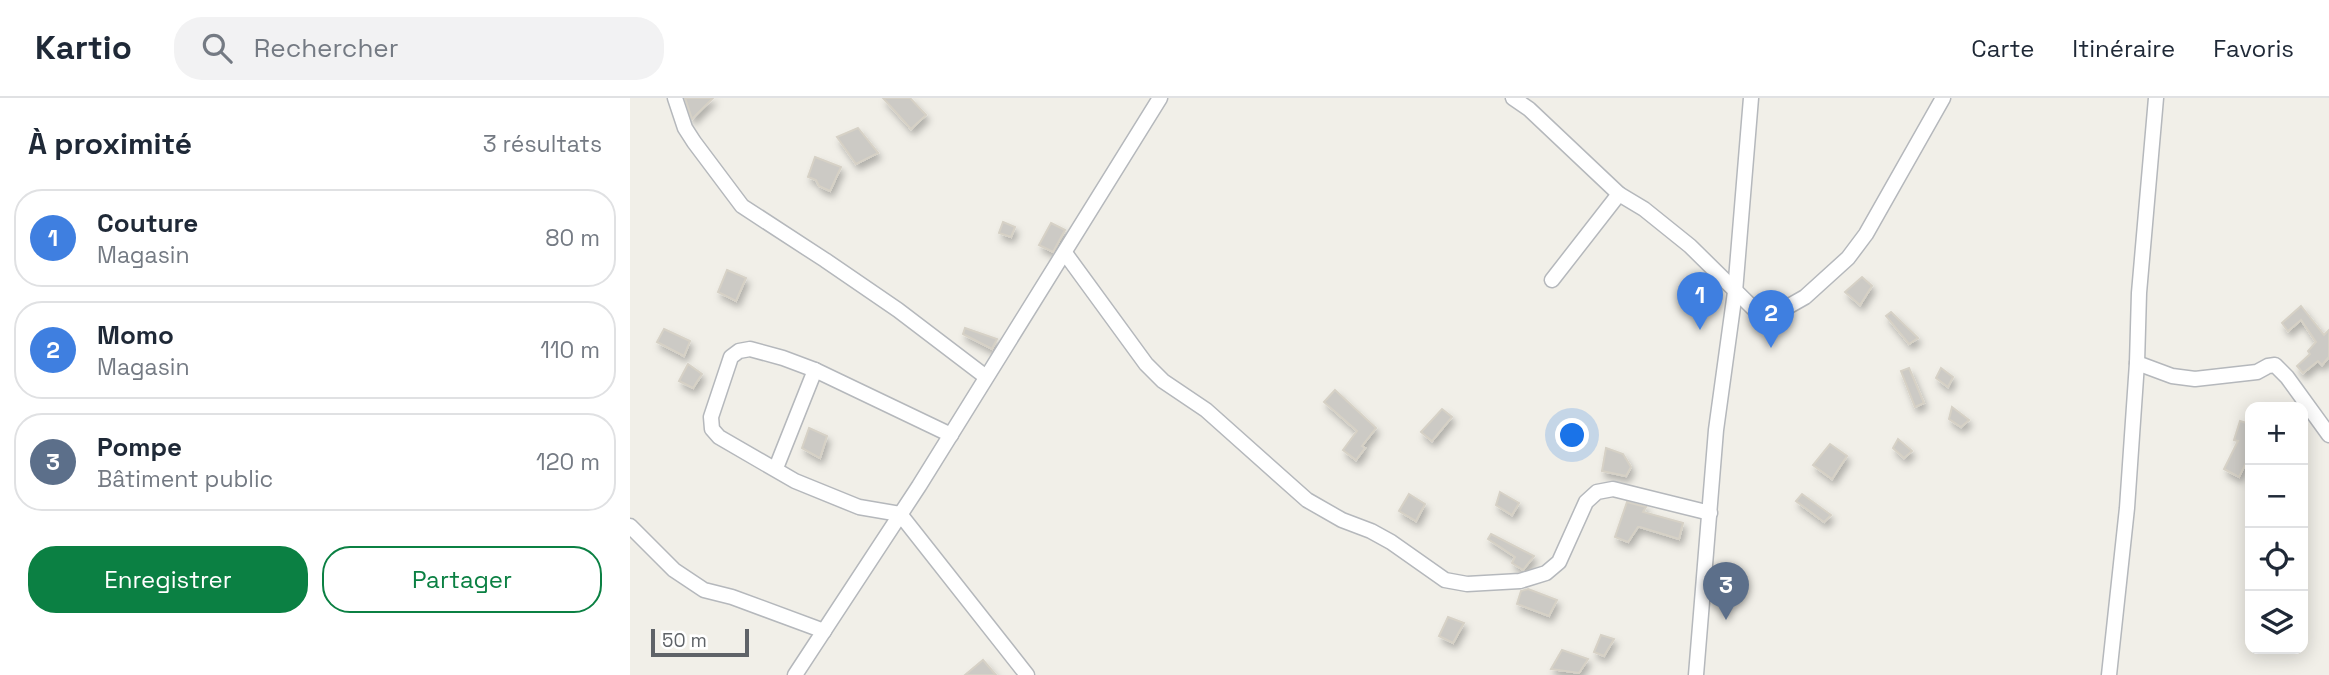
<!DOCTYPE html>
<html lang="fr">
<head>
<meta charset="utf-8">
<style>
	body { margin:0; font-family:"Space Grotesk",sans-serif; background:#f2f2f3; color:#1f2937 }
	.controls { position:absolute; right:21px; bottom:21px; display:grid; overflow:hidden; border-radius:14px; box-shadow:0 4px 18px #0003 }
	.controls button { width:63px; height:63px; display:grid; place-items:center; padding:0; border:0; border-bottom:2px solid #e0e1e3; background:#fff; color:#1f2937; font:35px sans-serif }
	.scale { position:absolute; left:21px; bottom:18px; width:98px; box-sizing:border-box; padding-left:7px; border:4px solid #5f6368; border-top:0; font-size:19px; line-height:24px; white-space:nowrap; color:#5f6368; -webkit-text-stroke:5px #fff; paint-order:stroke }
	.you { position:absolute; left:943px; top:338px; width:24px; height:24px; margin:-18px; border:5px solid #fff; border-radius:50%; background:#1a73e8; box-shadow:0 0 0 10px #1a73e833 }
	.badge { display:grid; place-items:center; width:46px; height:46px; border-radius:50%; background:#0b8043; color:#fff; font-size:23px; font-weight:700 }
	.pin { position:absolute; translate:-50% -58px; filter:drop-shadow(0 2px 4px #0008) }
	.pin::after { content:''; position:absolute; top:37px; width:24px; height:21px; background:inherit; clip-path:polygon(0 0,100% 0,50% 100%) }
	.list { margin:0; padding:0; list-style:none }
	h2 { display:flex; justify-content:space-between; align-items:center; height:91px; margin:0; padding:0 28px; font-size:30px }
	h2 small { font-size:23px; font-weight:400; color:#747a83 }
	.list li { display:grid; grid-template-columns:46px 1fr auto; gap:21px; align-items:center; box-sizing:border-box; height:98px; margin:0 14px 14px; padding:0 14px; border:2px solid #e0e1e3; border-radius:28px }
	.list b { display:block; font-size:26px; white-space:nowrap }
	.list p { margin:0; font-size:23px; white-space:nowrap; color:#747a83 }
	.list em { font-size:23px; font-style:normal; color:#747a83 }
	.actions { display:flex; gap:14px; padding:21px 28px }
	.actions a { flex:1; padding:16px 0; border:2px solid #0b8043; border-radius:28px; text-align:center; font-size:24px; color:#0b8043 }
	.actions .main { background:#0b8043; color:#fff }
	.icon { flex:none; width:38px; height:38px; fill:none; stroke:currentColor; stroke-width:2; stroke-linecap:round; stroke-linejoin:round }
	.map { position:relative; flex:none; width:1699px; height:577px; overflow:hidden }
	header { display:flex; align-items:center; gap:42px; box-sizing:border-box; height:98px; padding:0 35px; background:#fff; border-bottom:2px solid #e0e1e3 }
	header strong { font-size:33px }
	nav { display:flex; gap:38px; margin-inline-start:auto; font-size:24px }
	.search { width:490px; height:63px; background:#f2f2f3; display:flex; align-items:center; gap:18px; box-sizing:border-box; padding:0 24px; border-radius:28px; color:#747a83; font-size:26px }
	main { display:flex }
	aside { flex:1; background:#fff }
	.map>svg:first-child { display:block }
	.building { fill:#cccac5; stroke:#d6d1c6; stroke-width:2; filter:url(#shadow) }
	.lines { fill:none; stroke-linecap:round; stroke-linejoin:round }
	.street-casing { stroke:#b5b8bc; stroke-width:17 }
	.street { stroke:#fff; stroke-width:14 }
</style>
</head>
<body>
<header>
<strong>Kartio</strong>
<div class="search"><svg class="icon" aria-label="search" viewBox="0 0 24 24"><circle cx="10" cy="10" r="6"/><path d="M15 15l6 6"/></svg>Rechercher</div>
<nav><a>Carte</a><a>Itinéraire</a><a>Favoris</a></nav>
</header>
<main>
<aside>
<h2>À proximité<small>3 résultats</small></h2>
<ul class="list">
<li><span class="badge" style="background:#3f7fe0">1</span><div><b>Couture</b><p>Magasin</p></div><em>80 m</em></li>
<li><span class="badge" style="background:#3f7fe0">2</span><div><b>Momo</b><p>Magasin</p></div><em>110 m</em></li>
<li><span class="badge" style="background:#5c6f8a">3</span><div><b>Pompe</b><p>Bâtiment public</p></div><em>120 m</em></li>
</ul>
<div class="actions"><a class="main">Enregistrer</a><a>Partager</a></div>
</aside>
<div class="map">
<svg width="1699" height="577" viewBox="0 0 1699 577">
	<defs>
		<filter id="shadow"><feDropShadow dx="3" dy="5.5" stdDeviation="3.5" flood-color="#0004"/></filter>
	</defs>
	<rect width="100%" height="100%" fill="#f1efe8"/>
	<g class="building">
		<polygon points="55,0 83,0 62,21"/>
		<polygon points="253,0 280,0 296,17 281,31"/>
		<polygon points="228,30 248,55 226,66 207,39"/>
		<polygon points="185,59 211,69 200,93 189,88 186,82 178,79"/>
		<polygon points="373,124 385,129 381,139 369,135"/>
		<polygon points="421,125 435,132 423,154 409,147"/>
		<polygon points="97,172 116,180 106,203 88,194"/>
		<polygon points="1232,179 1242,188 1230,207 1215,194"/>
		<polygon points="1671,208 1694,237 1699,232 1699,259 1692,267 1688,263 1673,275 1667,268 1680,256 1678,253 1686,244 1671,222 1658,233 1652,225"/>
		<polygon points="1261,214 1288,240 1279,246 1256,218"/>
		<polygon points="335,230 367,241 362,251 333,236"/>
		<polygon points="34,231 60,243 54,258 27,244"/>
		<polygon points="58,266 72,276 63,290 49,283"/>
		<polygon points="1279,270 1294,305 1285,309 1271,273"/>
		<polygon points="1311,270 1323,279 1318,289 1306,280"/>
		<polygon points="705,292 746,330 732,348 735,350 726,362 713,352 727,333 694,304"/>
		<polygon points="1322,309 1339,322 1331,329 1319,321"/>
		<polygon points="812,311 822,319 802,343 791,334"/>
		<polygon points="1610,323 1620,326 1620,357 1609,379 1594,371 1608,343 1604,342"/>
		<polygon points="179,330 197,338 190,360 172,350"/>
		<polygon points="1268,341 1282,353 1274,360 1263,350"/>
		<polygon points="1200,346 1217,358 1202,381 1183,367"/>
		<polygon points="976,350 993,356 1001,369 996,378 972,373"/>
		<polygon points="870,394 889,405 882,417 866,407"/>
		<polygon points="779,396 795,406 786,423 769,413"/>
		<polygon points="1172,396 1201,417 1194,424 1166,403"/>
		<polygon points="997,404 1016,409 1013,414 1053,425 1049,441 1010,429 1008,429 998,444 985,439"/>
		<polygon points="861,436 904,458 893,472 882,465 885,459 858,441"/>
		<polygon points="898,491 927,502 919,518 887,506 891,493"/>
		<polygon points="818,519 834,525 823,545 809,538"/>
		<polygon points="971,537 984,541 974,558 964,554"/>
		<polygon points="932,552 958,561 949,575 921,571"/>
		<polygon points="353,562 366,577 335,577"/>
	</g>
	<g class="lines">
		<g class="street-casing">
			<g id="street">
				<polyline points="45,0 55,30 64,44 112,108 195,162 268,212 356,279"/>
				<polyline points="883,0 899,11 989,96"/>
				<polyline points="435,155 516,266 533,283 576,312 677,402 712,422 741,433 761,444 815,482 837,486 890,483 916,475 929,464 956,404 967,394 983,391 1080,415"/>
				<polyline points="922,182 989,96 1014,111 1060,148 1127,214 1145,216 1175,199 1218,160 1236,136 1313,0"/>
				<polyline points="1507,265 1542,278 1565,281 1627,274 1638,268 1645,267 1657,279 1699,337"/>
				<polyline points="321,337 185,272 153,260 120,251 109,253 101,259 81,319 82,331 89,339 165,383 229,409 270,416 397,577"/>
				<polyline points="146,370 185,272"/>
				<polyline points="0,428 44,472 74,492 102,499 194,533"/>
				<polyline points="165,577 289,388 530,0"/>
				<polyline points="1066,577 1086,332 1105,194 1121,0"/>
				<polyline points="1479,577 1497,410 1507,265 1509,195 1526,0"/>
			</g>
		</g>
		<use href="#street" class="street"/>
	</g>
</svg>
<div class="controls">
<button>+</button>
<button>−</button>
<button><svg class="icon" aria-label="locate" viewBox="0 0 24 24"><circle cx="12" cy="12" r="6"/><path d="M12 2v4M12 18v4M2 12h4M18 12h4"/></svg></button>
<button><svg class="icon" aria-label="layers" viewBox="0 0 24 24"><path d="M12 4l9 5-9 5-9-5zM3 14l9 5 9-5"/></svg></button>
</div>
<div class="scale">50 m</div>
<div class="you"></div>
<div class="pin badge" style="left:1070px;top:232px;background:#3f7fe0">1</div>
<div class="pin badge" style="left:1141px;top:250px;background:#3f7fe0">2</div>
<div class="pin badge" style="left:1096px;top:522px;background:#5c6f8a">3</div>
</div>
</main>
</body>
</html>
